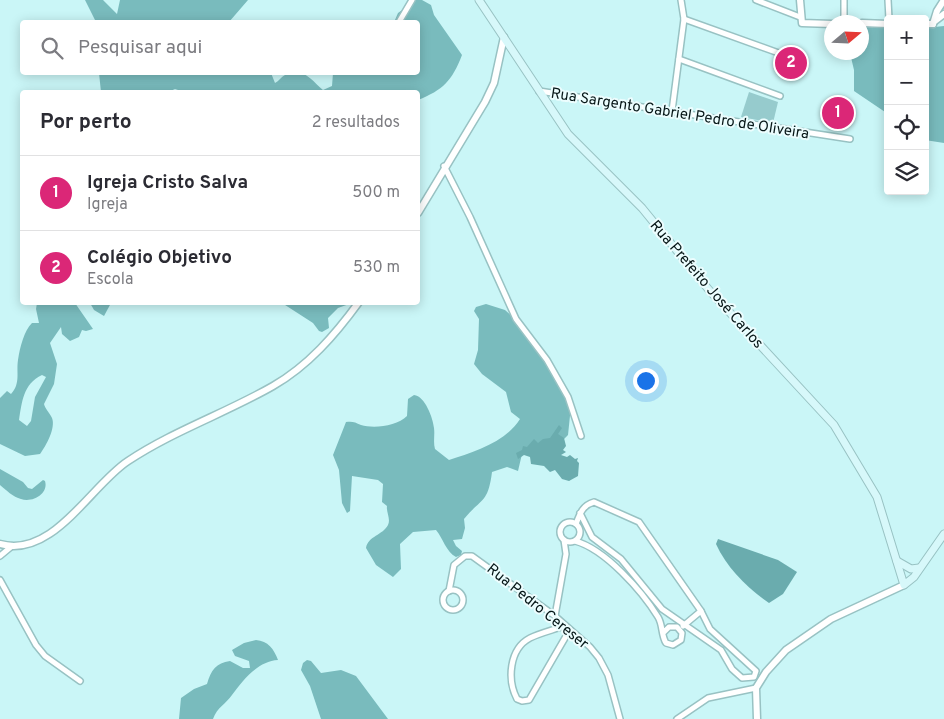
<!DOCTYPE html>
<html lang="pt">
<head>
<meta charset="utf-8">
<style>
	body { margin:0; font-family:Overpass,sans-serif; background:#f7f7f7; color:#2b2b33 }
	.controls { position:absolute; right:15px; top:15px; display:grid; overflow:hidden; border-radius:5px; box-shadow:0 2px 12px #0003 }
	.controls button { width:45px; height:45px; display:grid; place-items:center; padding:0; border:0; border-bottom:1px solid #e1e1e2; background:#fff; color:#2b2b33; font:25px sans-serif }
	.compass { position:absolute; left:824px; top:15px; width:45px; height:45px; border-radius:50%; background:#fff; box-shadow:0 2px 12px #0003; rotate:71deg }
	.you { position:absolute; left:645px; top:380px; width:18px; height:18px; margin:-12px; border:4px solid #fff; border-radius:50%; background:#1a73e8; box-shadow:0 0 0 8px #1a73e833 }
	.badge { display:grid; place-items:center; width:32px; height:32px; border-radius:50%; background:#db2777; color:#fff; font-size:16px; font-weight:700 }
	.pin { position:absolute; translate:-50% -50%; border:2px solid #fff; box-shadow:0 1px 5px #0006 }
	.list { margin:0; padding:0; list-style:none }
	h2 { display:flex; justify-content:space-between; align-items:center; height:65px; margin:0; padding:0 20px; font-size:21px }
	h2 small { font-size:16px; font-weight:400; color:#7c7c81 }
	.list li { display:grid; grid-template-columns:32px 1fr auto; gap:15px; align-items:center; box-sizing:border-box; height:75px; padding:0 20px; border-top:1px solid #e1e1e2 }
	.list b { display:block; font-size:19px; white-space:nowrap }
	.list p { margin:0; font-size:16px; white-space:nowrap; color:#7c7c81 }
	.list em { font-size:16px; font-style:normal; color:#7c7c81 }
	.icon { flex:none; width:28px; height:28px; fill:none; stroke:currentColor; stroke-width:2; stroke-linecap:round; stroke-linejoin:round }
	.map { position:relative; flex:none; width:944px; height:719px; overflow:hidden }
	.search { position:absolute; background:#fff; box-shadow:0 2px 12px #0003; left:20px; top:20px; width:400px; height:55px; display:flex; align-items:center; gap:12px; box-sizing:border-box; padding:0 18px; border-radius:5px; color:#7c7c81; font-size:19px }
	.panel { position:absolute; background:#fff; box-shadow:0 2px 12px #0003; left:20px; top:90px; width:400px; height:215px; border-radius:5px }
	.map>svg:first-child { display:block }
	.green { fill:#96cbcd }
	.forest { fill:#79bbbd; fill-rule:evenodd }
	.water { fill:#6aacae }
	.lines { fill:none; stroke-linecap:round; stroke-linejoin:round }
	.minor-casing { stroke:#98c2c3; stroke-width:8 }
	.tertiary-casing { stroke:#98c2c3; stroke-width:9 }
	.secondary-casing { stroke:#98c2c3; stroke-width:9 }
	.minor { stroke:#fff; stroke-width:5 }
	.tertiary { stroke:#fff; stroke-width:6 }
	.secondary { stroke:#d7f8fa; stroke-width:7 }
	.labels { text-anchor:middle; stroke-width:4; stroke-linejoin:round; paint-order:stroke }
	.street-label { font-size:15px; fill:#061617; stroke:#ecfdfe }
</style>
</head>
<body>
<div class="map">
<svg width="944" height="719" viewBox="0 0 944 719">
	<rect width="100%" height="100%" fill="#caf6f7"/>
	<polygon class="green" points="749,92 778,102 773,123 741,117"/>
	<g class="forest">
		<polygon points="85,0 103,0 117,14 120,0 248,0 229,22 96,22"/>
		<path d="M416,0H422L431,5L434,15L462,55C452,81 443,90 418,100V92H184L175,89L168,92H101L99,73L256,72V75L271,73L275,83C279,81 281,77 285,75C302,65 312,81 323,90L332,86L333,73L355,75L362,72H418V22H397L395,20L398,13Z"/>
		<polygon points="944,26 944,143 925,140 925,28"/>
		<polygon points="862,27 888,28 888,114 854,91 854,70 850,53 862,52"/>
		<path d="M37,303H75L93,329L86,331L82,330L79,337L70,341L62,334L61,327L50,343L57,364L54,384L44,404C45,409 50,413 52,418C56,428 46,446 40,454L25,456L0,444V398L7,391L11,394C21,383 16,373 18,360C20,347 24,331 32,323H39L36,309ZM42,375L46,377L35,397L31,421L27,426L19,420C22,402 23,384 42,375Z"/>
		<polygon points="90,303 90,302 111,303 104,316 94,310"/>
		<polygon points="282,303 352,303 338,308 328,318 329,328 322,332 319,331 313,323"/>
		<path d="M486,304L505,310L513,317L526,337L540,352L571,406L568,435L563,440L522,454L518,471L507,467L492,472C488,504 481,498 464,519L465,528L462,539L453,540L456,546L462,551L461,555L456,557C446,552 443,538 436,530L413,532L400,544L401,569L393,577L376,565L366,548C368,536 383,535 388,525C391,519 386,512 387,506L382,502L383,484L378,480L352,476L350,511L347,513L342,503L339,470L333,455L346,422C352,421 355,422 361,425C374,429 397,426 407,416L408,399L414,395C425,396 433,418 434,428C435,435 433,442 435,449L449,460C473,452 506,442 520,419L511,412L506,392L482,374L474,364L478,350L479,319L474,311L476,307Z"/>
		<path d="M0,469L23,482L28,488L32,489L43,480L45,481C49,494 32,503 21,499C13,497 6,490 0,485Z"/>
		<path d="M256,640C268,641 274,649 278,660C258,661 243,680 232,695C226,704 217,707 213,719H179L181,698L194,689L207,684C211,670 216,663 230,661L243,668H250L249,661L235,656L232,650L244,643Z"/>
		<polygon points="307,660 311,661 321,673 341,670 356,676 388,719 321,719 310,686 301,670 303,663"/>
	</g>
	<g class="water">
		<polygon points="559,425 562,428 558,434 564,438 566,446 563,450 566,452 561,455 567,457 570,455 575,459 578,458 577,461 579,463 578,476 569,481 562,479 555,470 550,472 544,466 531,464 530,457 524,455 518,459 516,453 522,450 523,446 527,447 534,439 538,443 543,439 550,438"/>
		<path d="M718,539L778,560L797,572L783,594L769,603C747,588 727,568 716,544Z"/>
	</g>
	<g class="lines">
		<g class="minor-casing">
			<g id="minor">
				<polyline points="756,0 800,17"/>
				<polyline points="888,0 889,19"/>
				<polyline points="684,19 787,56"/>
				<polyline points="399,22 412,0"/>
				<polyline points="844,22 844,0"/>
				<polyline points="679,59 780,96"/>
				<polyline points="539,91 850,139"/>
				<polyline points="672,111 684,19 681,0"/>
				<polyline points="444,166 470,217 516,319 547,360 568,397 581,436"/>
				<circle cx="570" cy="532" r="10"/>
				<path d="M576,524C580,513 583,505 594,502L639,522L701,611L710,629L756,671L754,677L742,678L732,669L721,650L662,609L621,559L592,537L580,513"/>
				<path d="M575,541C605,549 642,591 658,617C663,625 661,635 666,643L673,645L681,640L682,633L677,627H669L664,632"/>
				<polyline points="0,556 12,546"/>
				<polyline points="0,580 36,645 45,656 80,681"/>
				<circle cx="453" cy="600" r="10"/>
				<polyline points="449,591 454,565 465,556 472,556 555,616 590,647 599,658 608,675 620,719"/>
				<polyline points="555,616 566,554 564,540"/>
				<path d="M564,626C553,630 540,633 530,638C509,649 507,680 517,699L522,701L529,700L569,631"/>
				<polyline points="683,626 701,611"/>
				<polyline points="677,719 708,698 756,688"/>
			</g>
		</g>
		<g class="tertiary-casing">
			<g id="tertiary">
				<polyline points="800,0 802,23 832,24"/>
				<polyline points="935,21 944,14"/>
				<polyline points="862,23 888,24"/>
				<polyline points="925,24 933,24"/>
				<polyline points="933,24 937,11 944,0"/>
				<polyline points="418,213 485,102 494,83 504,37"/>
				<path d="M0,544C53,559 91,485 128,461C173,431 226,413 273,386C308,366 335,335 359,302"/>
				<polyline points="757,719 756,688 766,672 786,650 831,619 904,585"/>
			</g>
		</g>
		<g class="secondary-casing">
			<g id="secondary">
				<polyline points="479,0 568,134 642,208 709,290 834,425 877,497 904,585 914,577 944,534"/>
				<polyline points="897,561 911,569 919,568"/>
			</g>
		</g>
		<use href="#minor" class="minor"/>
		<use href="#tertiary" class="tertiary"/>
		<use href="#secondary" class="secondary"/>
	</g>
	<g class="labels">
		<g class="street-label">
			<text transform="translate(680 113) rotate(9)" y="5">Rua Sargento Gabriel Pedro de Oliveira</text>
			<text transform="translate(707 284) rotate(49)" y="5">Rua Prefeito José Carlos</text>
			<text transform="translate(538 606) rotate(39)" y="5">Rua Pedro Cereser</text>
		</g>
	</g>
</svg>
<div class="controls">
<button>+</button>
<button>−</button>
<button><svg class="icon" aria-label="locate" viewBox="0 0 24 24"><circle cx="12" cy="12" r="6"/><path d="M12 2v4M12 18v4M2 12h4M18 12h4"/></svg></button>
<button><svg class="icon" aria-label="layers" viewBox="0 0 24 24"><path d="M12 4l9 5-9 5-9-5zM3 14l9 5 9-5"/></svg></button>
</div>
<svg class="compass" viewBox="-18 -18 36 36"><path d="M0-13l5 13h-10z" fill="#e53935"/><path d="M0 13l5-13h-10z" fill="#7c7c81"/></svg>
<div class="you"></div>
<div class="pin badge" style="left:838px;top:113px">1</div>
<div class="pin badge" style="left:791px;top:63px">2</div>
<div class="search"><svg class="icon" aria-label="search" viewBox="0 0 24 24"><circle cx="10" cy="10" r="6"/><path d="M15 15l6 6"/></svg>Pesquisar aqui</div>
<section class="panel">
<h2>Por perto<small>2 resultados</small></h2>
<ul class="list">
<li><span class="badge">1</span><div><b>Igreja Cristo Salva</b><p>Igreja</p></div><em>500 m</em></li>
<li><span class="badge">2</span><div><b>Colégio Objetivo</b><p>Escola</p></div><em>530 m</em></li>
</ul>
</section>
</div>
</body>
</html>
